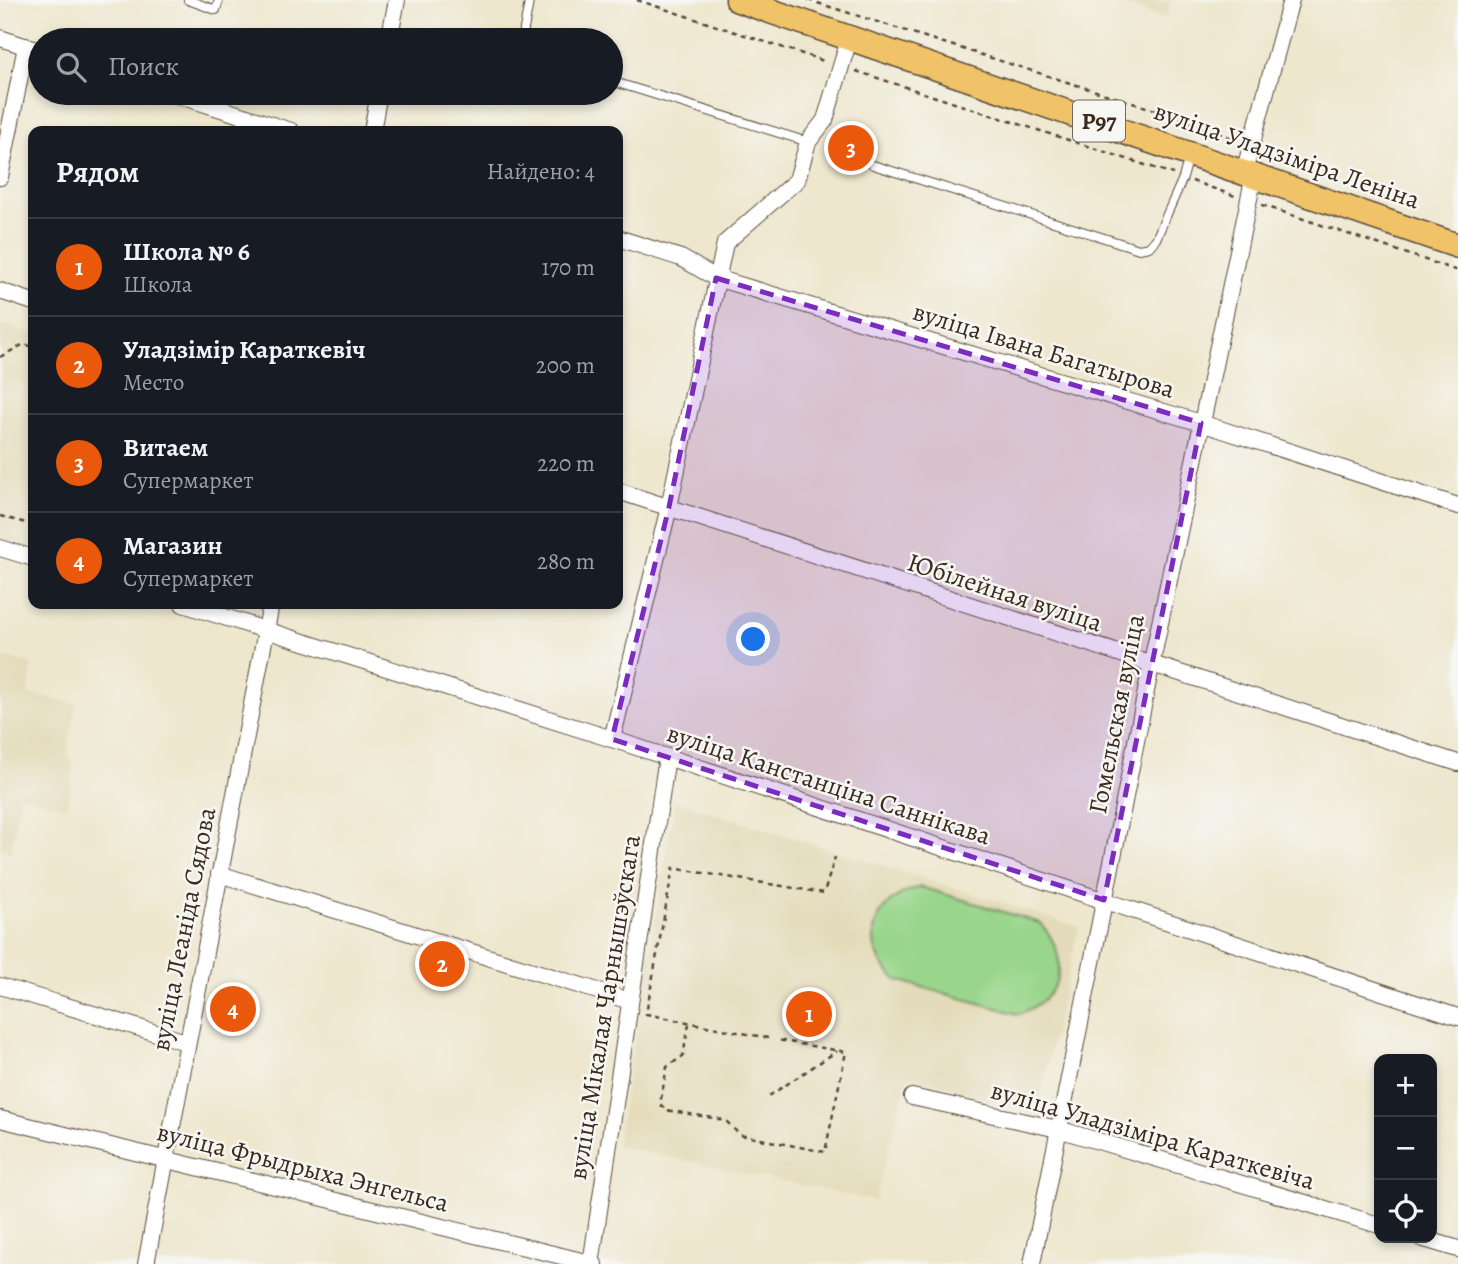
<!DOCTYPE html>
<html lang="ru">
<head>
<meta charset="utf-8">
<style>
	body { margin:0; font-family:Alegreya,serif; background:#20242c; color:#f1f3f6 }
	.controls { position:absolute; right:21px; bottom:21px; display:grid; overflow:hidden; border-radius:14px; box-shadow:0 4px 10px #0003 }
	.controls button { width:63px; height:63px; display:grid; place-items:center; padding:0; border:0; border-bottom:2px solid #363941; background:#171b24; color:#f1f3f6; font:35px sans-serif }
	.you { position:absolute; left:754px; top:640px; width:24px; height:24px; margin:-18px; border:5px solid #fff; border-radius:50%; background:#1a73e8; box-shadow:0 0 0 10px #1a73e833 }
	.badge { display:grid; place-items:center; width:46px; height:46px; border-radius:50%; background:#ea580c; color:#fff; font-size:23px; font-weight:700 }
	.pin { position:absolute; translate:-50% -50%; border:4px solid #fff; box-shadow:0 2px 7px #0006 }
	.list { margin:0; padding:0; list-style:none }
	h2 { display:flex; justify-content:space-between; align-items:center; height:91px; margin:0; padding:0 28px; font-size:30px }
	h2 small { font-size:23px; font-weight:400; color:#9ea1a6 }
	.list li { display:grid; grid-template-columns:46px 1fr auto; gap:21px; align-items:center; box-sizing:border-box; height:98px; padding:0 28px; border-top:2px solid #363941 }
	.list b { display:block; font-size:26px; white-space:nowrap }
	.list p { margin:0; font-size:23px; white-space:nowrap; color:#9ea1a6 }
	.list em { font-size:23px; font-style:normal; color:#9ea1a6 }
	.icon { flex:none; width:38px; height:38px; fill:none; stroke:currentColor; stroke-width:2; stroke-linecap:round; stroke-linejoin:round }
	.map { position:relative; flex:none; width:1458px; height:1264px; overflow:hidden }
	.search { position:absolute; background:#171b24; box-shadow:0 4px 10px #0003; left:28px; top:28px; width:595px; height:77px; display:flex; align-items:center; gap:18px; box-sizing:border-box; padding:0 24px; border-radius:38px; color:#9ea1a6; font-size:26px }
	.panel { position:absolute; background:#171b24; box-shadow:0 4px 10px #0003; left:28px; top:126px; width:595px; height:483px; border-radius:14px }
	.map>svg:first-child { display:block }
	.built { fill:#e4dbba }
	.pitch { fill:#99d68b; stroke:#6a8054; stroke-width:2 }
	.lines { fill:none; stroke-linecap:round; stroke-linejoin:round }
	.lane-casing { stroke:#564638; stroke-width:10 }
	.street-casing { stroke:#564638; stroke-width:18 }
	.primary-casing { stroke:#564638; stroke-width:27 }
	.path { stroke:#564638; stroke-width:2.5; stroke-dasharray:5 5; stroke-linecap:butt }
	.lane { stroke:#fff; stroke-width:8 }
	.street { stroke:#fff; stroke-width:16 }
	.primary { stroke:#f1c369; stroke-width:24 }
	.marked { fill:#7b2cbf; fill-opacity:0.2; stroke:#7b2cbf; stroke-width:5; stroke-dasharray:14 9; stroke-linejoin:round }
	.labels { text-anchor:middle; stroke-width:5; stroke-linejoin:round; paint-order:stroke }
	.shield { fill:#f6f6f2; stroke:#73675e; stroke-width:2 }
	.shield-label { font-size:24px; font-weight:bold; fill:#3b2a1e }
	.street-label { font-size:26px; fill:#3b2a1e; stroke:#f6f6f2 }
</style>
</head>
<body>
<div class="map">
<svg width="1458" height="1264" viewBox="0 0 1458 1264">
	<rect width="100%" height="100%" fill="#f6f6f2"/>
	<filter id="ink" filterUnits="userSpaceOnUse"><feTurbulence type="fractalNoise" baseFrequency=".0143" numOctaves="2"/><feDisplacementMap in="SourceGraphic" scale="14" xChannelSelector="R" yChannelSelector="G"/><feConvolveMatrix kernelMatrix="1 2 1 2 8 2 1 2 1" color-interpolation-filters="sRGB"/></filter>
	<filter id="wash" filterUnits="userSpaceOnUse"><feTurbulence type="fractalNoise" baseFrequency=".00686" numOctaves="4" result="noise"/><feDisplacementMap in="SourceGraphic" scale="28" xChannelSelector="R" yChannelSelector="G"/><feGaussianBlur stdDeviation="1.57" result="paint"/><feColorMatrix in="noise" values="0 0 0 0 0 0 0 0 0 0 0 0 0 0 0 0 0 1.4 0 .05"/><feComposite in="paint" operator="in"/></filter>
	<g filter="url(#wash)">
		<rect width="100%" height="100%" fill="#eee7ce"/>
		<g class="built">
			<polygon points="1108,0 1172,0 1166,18"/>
			<polygon points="0,323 33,334 33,551 0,541"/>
			<polygon points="0,657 32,663 28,694 77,704 67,752 74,770 67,807 20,795 11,852 0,850"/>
			<polygon points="675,801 1079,927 1036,1114 908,1076 875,1201 616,1146"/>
		</g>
		<path class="pitch" d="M921,887L1040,923C1072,958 1063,999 1018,1014L897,980C857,947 871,898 921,887Z"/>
	</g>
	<g filter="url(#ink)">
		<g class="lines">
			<g class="lane-casing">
				<g id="lane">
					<polyline points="188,0 216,10 219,0"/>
					<polyline points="522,40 529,2"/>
					<polyline points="611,81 808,142"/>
					<polyline points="873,165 1139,249 1149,247 1156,239 1183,178 1189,156"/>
				</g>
			</g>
			<g class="street-casing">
				<g id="street">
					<polyline points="0,38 40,51"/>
					<polyline points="389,40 397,0"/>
					<polyline points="171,93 291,131"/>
					<polyline points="372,131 379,93"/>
					<polyline points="1244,172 1291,0"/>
					<polyline points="0,177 26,46"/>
					<polyline points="618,238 681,258 716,278 1201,423 1458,506"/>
					<polyline points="0,291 33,302"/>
					<polyline points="618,491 1458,763"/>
					<polyline points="0,548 33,558"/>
					<polyline points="183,604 612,739 1458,1017"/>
					<polyline points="612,739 669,507 725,243 797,180 808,142 825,120 850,36"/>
					<polyline points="219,874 630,1001"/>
					<polyline points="0,986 186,1042"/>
					<polyline points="912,1097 1058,1129 1379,1225"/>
					<polyline points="0,1119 594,1264"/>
					<polyline points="1421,1238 1458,1249"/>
					<polyline points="146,1264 271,604"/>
					<polyline points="591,1264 667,757"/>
					<polyline points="1032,1264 1151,666 1254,175"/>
				</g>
			</g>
			<g class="primary-casing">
				<polyline id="primary" points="738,0 1458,246"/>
			</g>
			<g class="path">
				<polyline points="637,0 827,62"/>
				<polyline points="808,0 1162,112 1237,140"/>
				<polyline points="856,71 1173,174"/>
				<polyline points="1192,181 1235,196"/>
				<polyline points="1262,205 1458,271"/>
				<polyline points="0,357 24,344 33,347"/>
				<polyline points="0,516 33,525"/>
				<polyline points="689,1024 683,1056 667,1067 660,1104 666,1110 725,1120 740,1135 825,1152 846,1052 777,1040"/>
				<polyline points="768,1038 646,1014 673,868 824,893 835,857"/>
				<polyline points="769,1096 837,1051"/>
			</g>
			<use href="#lane" class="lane"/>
			<use href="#street" class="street"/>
			<use href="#primary" class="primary"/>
		</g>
	</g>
	<path class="marked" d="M716,278L1201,423L1104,900L612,739L669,507Z"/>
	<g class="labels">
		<rect class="shield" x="1073" y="100.5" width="52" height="41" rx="5"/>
		<g class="shield-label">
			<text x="1099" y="129">Р97</text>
		</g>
		<g class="street-label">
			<text transform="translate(1287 155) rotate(19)" y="9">вуліца Уладзіміра Леніна</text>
			<text transform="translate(1044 350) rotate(17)" y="9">вуліца Івана Багатырова</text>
			<text transform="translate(1005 592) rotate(18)" y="9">Юбілейная вуліца</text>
			<text transform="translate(1116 714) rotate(-79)" y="9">Гомельская вуліца</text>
			<text transform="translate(829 784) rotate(18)" y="9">вуліца Канстанціна Саннікава</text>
			<text transform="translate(183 929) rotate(-79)" y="9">вуліца Леаніда Сядова</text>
			<text transform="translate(604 1007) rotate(-81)" y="9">вуліца Мікалая Чарнышэўскага</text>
			<text transform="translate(1153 1135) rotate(16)" y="9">вуліца Уладзіміра Караткевіча</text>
			<text transform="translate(303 1167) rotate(14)" y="9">вуліца Фрыдрыха Энгельса</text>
		</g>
	</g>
</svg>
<div class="controls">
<button>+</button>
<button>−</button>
<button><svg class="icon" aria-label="locate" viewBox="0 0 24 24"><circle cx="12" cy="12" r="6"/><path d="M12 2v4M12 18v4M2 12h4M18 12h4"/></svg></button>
</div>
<div class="you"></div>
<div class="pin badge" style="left:809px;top:1014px">1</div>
<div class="pin badge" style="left:442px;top:964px">2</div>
<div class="pin badge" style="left:851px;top:148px">3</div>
<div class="pin badge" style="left:233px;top:1009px">4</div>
<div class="search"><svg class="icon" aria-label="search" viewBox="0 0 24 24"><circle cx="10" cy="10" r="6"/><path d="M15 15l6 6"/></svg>Поиск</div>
<section class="panel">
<h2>Рядом<small>Найдено: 4</small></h2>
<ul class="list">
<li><span class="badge">1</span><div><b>Школа № 6</b><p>Школа</p></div><em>170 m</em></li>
<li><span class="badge">2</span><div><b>Уладзімір Караткевіч</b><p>Место</p></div><em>200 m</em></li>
<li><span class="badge">3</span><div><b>Витаем</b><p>Супермаркет</p></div><em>220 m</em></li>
<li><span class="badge">4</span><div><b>Магазин</b><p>Супермаркет</p></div><em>280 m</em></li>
</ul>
</section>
</div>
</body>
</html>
